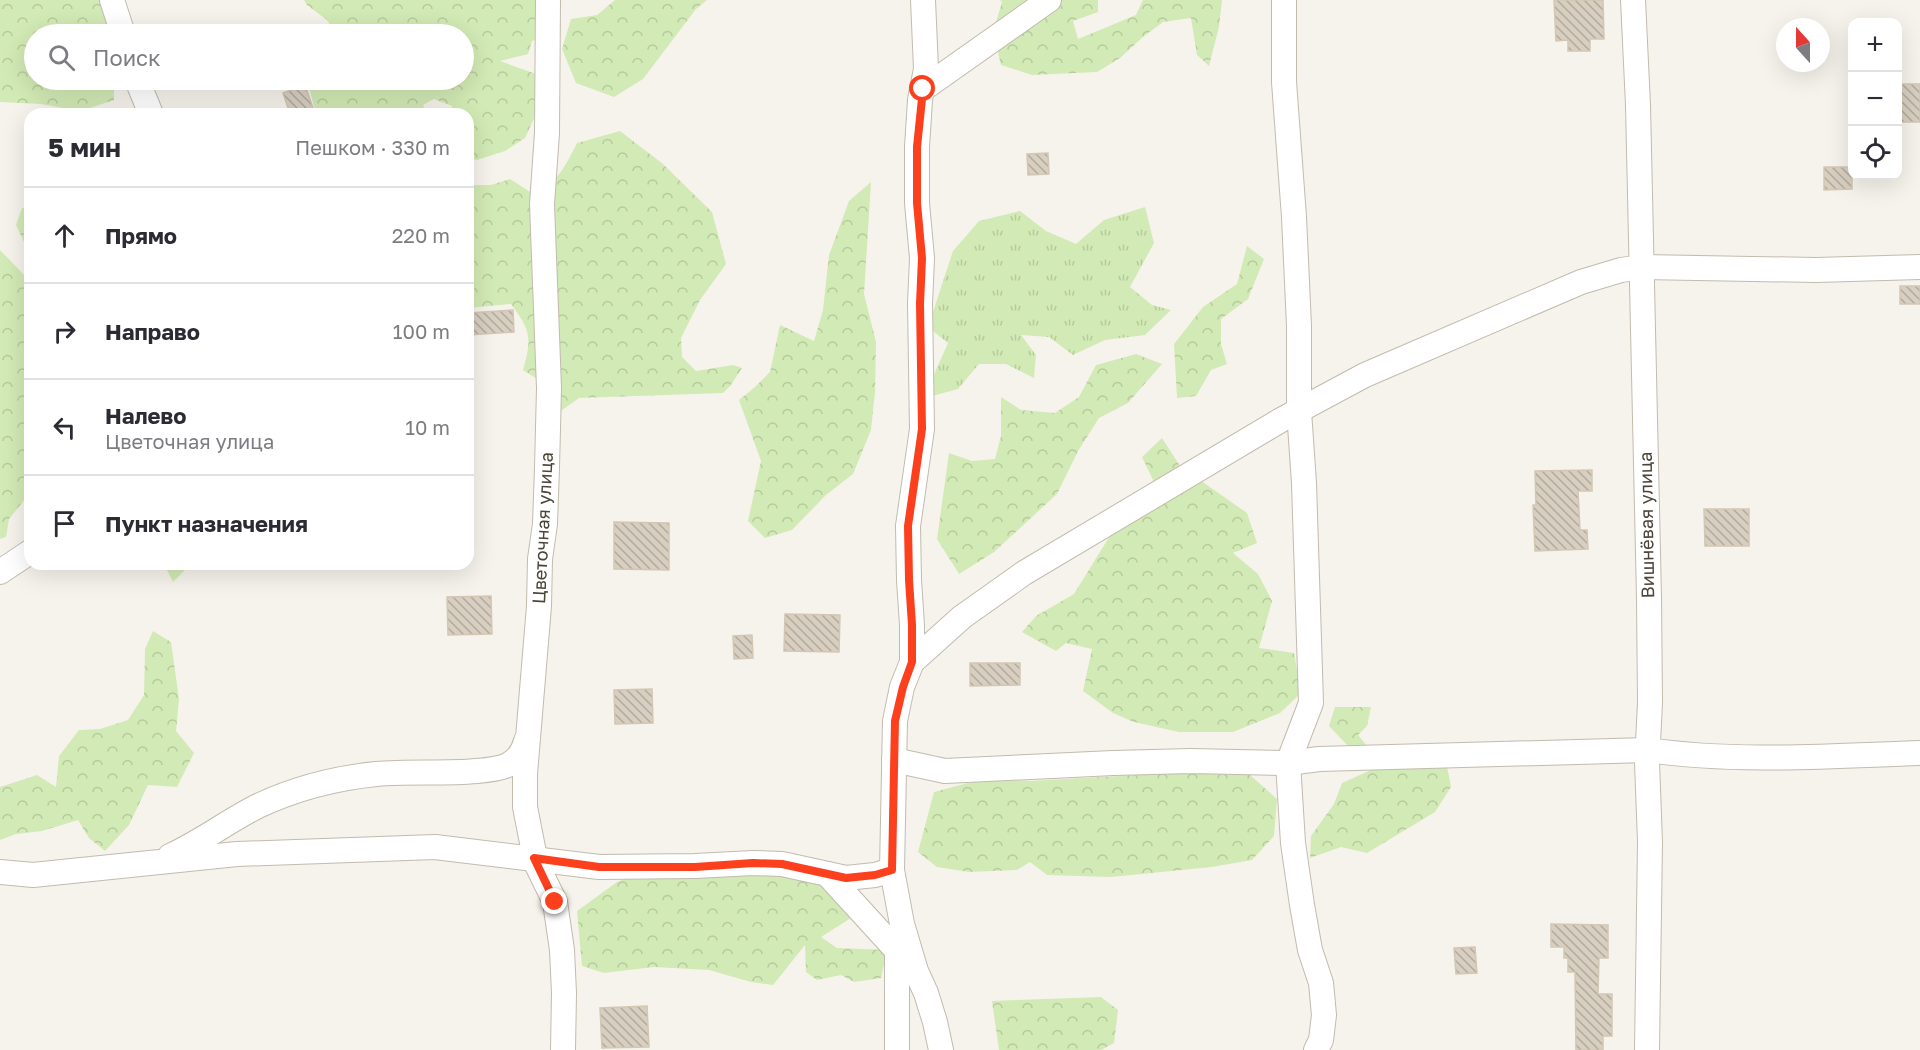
<!DOCTYPE html>
<html lang="ru">
<head>
<meta charset="utf-8">
<style>
	body { margin:0; font-family:"Golos Text",sans-serif; background:#f7f7f7; color:#2b2b33 }
	.controls { position:absolute; right:18px; top:18px; display:grid; overflow:hidden; border-radius:12px; box-shadow:0 6px 24px #0002 }
	.controls button { width:54px; height:54px; display:grid; place-items:center; padding:0; border:0; border-bottom:2px solid #e1e1e2; background:#fff; color:#2b2b33; font:30px sans-serif }
	.compass { position:absolute; left:1776px; top:18px; width:54px; height:54px; border-radius:50%; background:#fff; box-shadow:0 6px 24px #0002; rotate:339deg }
	.stop { position:absolute; width:18px; height:18px; margin:-14px; border:4px solid #fc3f1d; border-radius:50%; background:#fff }
	.stop.end { background:#fc3f1d; border-color:#fff; box-shadow:0 2px 6px #0008 }
	.list { margin:0; padding:0; list-style:none }
	h2 { display:flex; justify-content:space-between; align-items:center; height:78px; margin:0; padding:0 24px; font-size:26px }
	h2 small { font-size:20px; font-weight:400; color:#7c7c81 }
	.list li { display:grid; grid-template-columns:39px 1fr auto; gap:18px; align-items:center; box-sizing:border-box; height:96px; padding:0 24px; border-top:2px solid #e1e1e2 }
	.list b { display:block; font-size:22px; white-space:nowrap }
	.list p { margin:0; font-size:20px; white-space:nowrap; color:#7c7c81 }
	.list em { font-size:20px; font-style:normal; color:#7c7c81 }
	.icon { flex:none; width:33px; height:33px; fill:none; stroke:currentColor; stroke-width:2; stroke-linecap:round; stroke-linejoin:round }
	.map { position:relative; flex:none; width:1920px; height:1050px; overflow:hidden }
	.search { position:absolute; background:#fff; box-shadow:0 6px 24px #0002; left:24px; top:24px; width:450px; height:66px; display:flex; align-items:center; gap:15px; box-sizing:border-box; padding:0 21px; border-radius:33px; color:#7c7c81; font-size:22px }
	.panel { position:absolute; background:#fff; box-shadow:0 6px 24px #0002; left:24px; top:108px; width:450px; height:462px; border-radius:18px }
	.map>svg:first-child { display:block }
	.grass { fill:url(#grass-tufts) }
	.forest { fill:url(#forest-crowns) }
	.building { fill:url(#building-back-hatch); stroke:#d3c7b4; stroke-width:1.5 }
	.lines { fill:none; stroke-linecap:round; stroke-linejoin:round }
	.street-casing { stroke:#c2bbae; stroke-width:26 }
	.street { stroke:#fff; stroke-width:24 }
	.route { stroke:#fc3f1d; stroke-width:8 }
	.labels { text-anchor:middle; stroke-width:4.5; stroke-linejoin:round; paint-order:stroke }
	.street-label { font-size:18px; fill:#4b4439; stroke:#fff }
</style>
</head>
<body>
<div class="map">
<svg width="1920" height="1050" viewBox="0 0 1920 1050">
	<defs>
		<pattern id="grass-tufts" width="24" height="20" patternUnits="userSpaceOnUse" patternTransform="scale(1.5)"><rect width="24" height="20" fill="#d2eab5"/><path d="M3 7l-1-3M5 7V3M7 7l1-3M15 17l-1-3M17 17v-4M19 17l1-3" fill="none" stroke="#b6ca9c"/></pattern>
		<pattern id="forest-crowns" width="20" height="18" patternUnits="userSpaceOnUse" patternTransform="scale(1.5)"><rect width="20" height="18" fill="#d2eab5"/><path d="M2 6a3 3 0 1 1 6 0M12 15a3 3 0 1 1 6 0" fill="none" stroke="#b6ca9c"/></pattern>
		<pattern id="building-back-hatch" width="6" height="6" patternUnits="userSpaceOnUse" patternTransform="scale(1.5)"><rect width="6" height="6" fill="#d8cfc1"/><path d="M-1 5l2 2M0 0l6 6M5-1l2 2" fill="none" stroke="#b1aa9e"/></pattern>
	</defs>
	<rect width="100%" height="100%" fill="#f6f3ec"/>
	<polygon class="grass" points="1145,207 1154,243 1130,287 1152,305 1171,310 1145,335 1105,340 1073,355 1049,337 1021,335 1036,355 1034,378 1006,364 979,364 958,389 932,396 932,379 948,343 928,327 953,251 979,221 1020,211 1046,231 1076,244 1104,220"/>
	<g class="forest">
		<polygon points="0,0 105,0 112,34 34,34 34,80 114,80 114,100 81,111 41,104 0,102"/>
		<polygon points="304,0 542,0 544,37 532,41 528,54 500,61 536,74 537,112 525,138 505,151 477,160 468,158 468,114 454,114 452,106 434,99 423,105 427,114 316,114 307,80 464,80 464,34 336,34 327,20 307,5"/>
		<polygon points="615,0 707,0 696,9 643,79 614,97 576,83 562,49 571,19 597,15"/>
		<polygon points="1000,0 1098,0 1098,12 1073,21 1078,39 1136,15 1143,0 1222,0 1219,27 1209,66 1197,55 1191,18 1163,22 1143,37 1120,58 1097,72 1032,75 1001,65 993,32 1002,2"/>
		<path d="M620,131L663,164L712,212L726,264L700,300L681,338L682,357L696,371L733,365L742,368L731,385L723,393L579,398L558,413L539,380L523,370C532,338 531,331 511,304L468,308V185H491L510,179L535,195C558,181 565,167 577,143Z"/>
		<polygon points="871,182 864,294 876,342 875,392 871,430 853,474 826,495 792,530 765,538 748,521 761,461 739,400 755,387 770,372 780,325 814,341 823,310 829,255 849,201"/>
		<polygon points="22,208 30,208 30,255 16,225"/>
		<polygon points="1247,246 1264,259 1248,299 1221,319 1221,344 1227,364 1211,370 1196,396 1177,398 1174,344 1203,307 1237,284"/>
		<polygon points="0,250 30,281 30,493 9,519 6,537 0,539"/>
		<polygon points="1136,354 1162,364 1128,403 1099,418 1078,451 1057,494 994,552 959,574 937,539 949,453 972,461 995,459 1001,436 1001,397 1021,410 1055,413 1079,397 1096,365"/>
		<polygon points="1162,438 1180,466 1247,513 1257,543 1233,553 1258,574 1272,601 1259,648 1294,653 1301,693 1280,713 1233,732 1179,732 1134,722 1113,713 1083,691 1092,649 1066,643 1056,651 1022,632 1036,616 1074,594 1111,534 1133,513 1153,480 1142,457"/>
		<polygon points="164,564 191,564 173,582"/>
		<polygon points="153,631 171,642 179,699 176,731 194,753 177,787 148,785 129,825 105,851 89,838 78,820 42,831 16,834 0,840 0,787 37,775 56,787 59,756 79,730 100,729 128,720 144,695 145,649"/>
		<polygon points="1335,707 1371,707 1367,726 1358,735 1377,758 1446,761 1451,787 1435,812 1367,853 1341,847 1310,858 1311,836 1334,804 1342,783 1371,770 1329,726"/>
		<polygon points="1173,773 1250,775 1277,799 1274,836 1252,860 1212,867 1111,877 1047,875 1030,862 1017,870 969,872 937,867 918,852 934,792 979,780 1029,781"/>
		<polygon points="662,864 791,876 824,880 850,901 851,918 821,937 837,948 887,950 881,978 854,982 841,975 817,980 806,972 805,945 773,985 751,982 709,970 654,967 604,973 582,966 577,911 617,882"/>
		<polygon points="1101,997 1118,1010 1114,1043 1101,1050 999,1050 992,1001"/>
	</g>
	<g class="building">
		<polygon points="1554,0 1603,0 1604,39 1590,39 1590,51 1568,51 1568,40 1556,41"/>
		<rect x="1898" y="84" width="22" height="38"/>
		<polygon points="305,85 315,114 290,114 283,93"/>
		<polygon points="1048,153 1049,174 1028,175 1027,154"/>
		<polygon points="1824,167 1852,167 1852,189 1824,190"/>
		<rect x="1900" y="286" width="20" height="18"/>
		<polygon points="513,310 514,332 468,335 468,313"/>
		<polygon points="1592,470 1592,491 1578,491 1580,530 1587,530 1588,549 1535,551 1533,505 1536,505 1535,471"/>
		<polygon points="1704,509 1749,509 1749,546 1705,546"/>
		<polygon points="614,522 669,523 669,570 614,569"/>
		<polygon points="491,596 492,634 448,635 447,597"/>
		<polygon points="785,614 840,615 839,652 784,651"/>
		<polygon points="752,635 753,658 734,659 733,636"/>
		<polygon points="970,663 1020,663 1020,685 970,686"/>
		<polygon points="652,689 653,723 615,724 614,690"/>
		<polygon points="1551,924 1608,925 1608,958 1599,958 1598,994 1612,994 1612,1036 1603,1036 1603,1050 1576,1050 1575,972 1568,972 1568,958 1564,958 1564,947 1551,947"/>
		<polygon points="1475,947 1477,973 1456,974 1454,948"/>
		<polygon points="647,1006 649,1047 602,1048 600,1008"/>
	</g>
	<g class="lines">
		<g class="street-casing">
			<g id="street">
				<polyline points="112,0 123,34"/>
				<polyline points="548,0 547,133 542,204 549,388 547,468 545,524 540,559 539,606 525,774 525,807 536,863 555,902 562,950 564,993 563,1050"/>
				<polyline points="923,0 926,69 920,100 917,147 917,203 922,258 920,304 922,429 908,526 909,580 912,625 912,662 902,687 895,721 892,870 902,924 916,971 926,993 935,1022 941,1050"/>
				<polyline points="1284,0 1284,82 1294,217 1299,326 1299,411 1304,483 1311,703 1288,763 1293,843 1302,905 1310,950 1321,983 1324,1015 1321,1040 1316,1050"/>
				<polyline points="1633,0 1638,105 1649,598 1650,703 1647,762 1650,842 1647,1050"/>
				<polyline points="137,80 151,114"/>
				<polyline points="923,89 1049,0"/>
				<polyline points="0,572 30,552"/>
				<polyline points="912,662 962,617 1024,573 1281,420 1365,375 1581,282 1621,270 1642,267 1816,270 1920,267"/>
				<path d="M894,760L945,771L1113,763L1191,761L1288,763L1319,759L1648,750C1738,763 1829,756 1920,753"/>
				<path d="M170,856C201,842 228,821 258,806C294,789 337,778 376,774C410,771 443,774 477,771C501,769 519,767 526,741"/>
				<polyline points="0,872 33,875 237,854 435,847 599,867 695,866 753,863 782,864 846,878 875,875 892,870"/>
				<polyline points="827,874 910,965"/>
				<polyline points="897,1050 897,949"/>
			</g>
		</g>
		<use href="#street" class="street"/>
	</g>
	<g class="lines">
		<polyline class="route" points="555,902 534,858 599,867 695,867 753,863 782,864 846,878 875,875 892,870 895,721 903,687 912,662 912,625 909,580 908,526 922,429 920,304 922,258 917,203 917,147 923,89"/>
	</g>
	<g class="labels">
		<g class="street-label">
			<text transform="translate(1647 525) rotate(-91)" y="6">Вишнёвая улица</text>
			<text transform="translate(543 528) rotate(-87)" y="6">Цветочная улица</text>
		</g>
	</g>
</svg>
<div class="controls">
<button>+</button>
<button>−</button>
<button><svg class="icon" aria-label="locate" viewBox="0 0 24 24"><circle cx="12" cy="12" r="6"/><path d="M12 2v4M12 18v4M2 12h4M18 12h4"/></svg></button>
</div>
<svg class="compass" viewBox="-18 -18 36 36"><path d="M0-13l5 13h-10z" fill="#e53935"/><path d="M0 13l5-13h-10z" fill="#7c7c81"/></svg>
<div class="stop" style="left:923px;top:89px"></div>
<div class="stop end" style="left:555px;top:902px"></div>
<div class="search"><svg class="icon" aria-label="search" viewBox="0 0 24 24"><circle cx="10" cy="10" r="6"/><path d="M15 15l6 6"/></svg>Поиск</div>
<section class="panel">
<h2>5 мин<small>Пешком · 330 m</small></h2>
<ul class="list">
<li><svg class="icon" aria-label="ahead" viewBox="0 0 24 24"><path d="M12 20V5M6 11l6-6 6 6"/></svg><div><b>Прямо</b></div><em>220 m</em></li>
<li><svg class="icon" aria-label="right" viewBox="0 0 24 24"><path d="M7 20v-9h11M14 6l5 5-5 5"/></svg><div><b>Направо</b></div><em>100 m</em></li>
<li><svg class="icon" aria-label="left" viewBox="0 0 24 24"><path d="M17 20v-9H6M10 6l-5 5 5 5"/></svg><div><b>Налево</b><p>Цветочная улица</p></div><em>10 m</em></li>
<li><svg class="icon" aria-label="arrive" viewBox="0 0 24 24"><path d="M6 21V4h12l-3 4 3 4H6"/></svg><div><b>Пункт назначения</b></div></li>
</ul>
</section>
</div>
</body>
</html>
